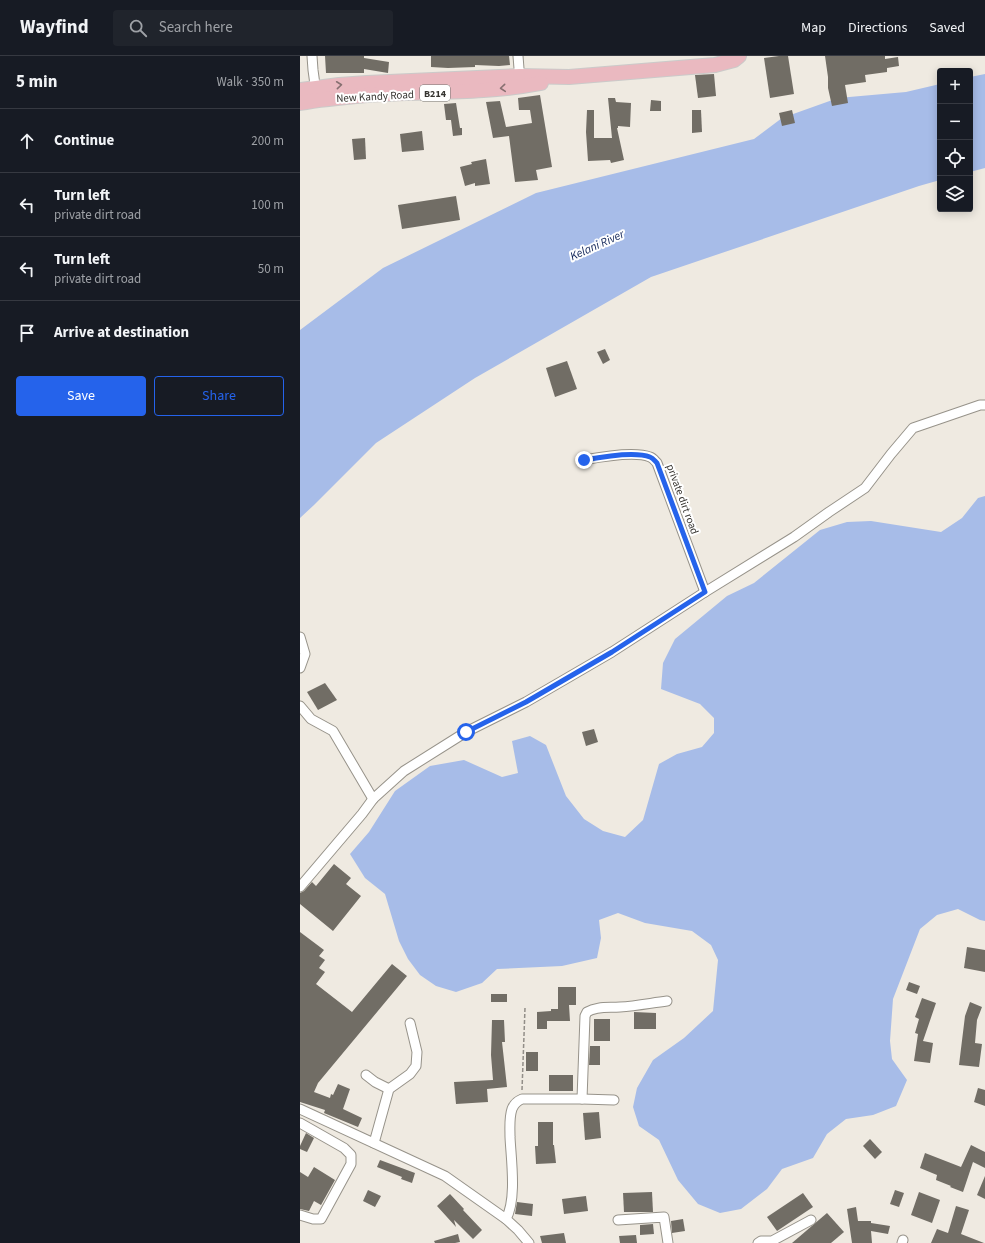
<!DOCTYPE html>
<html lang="en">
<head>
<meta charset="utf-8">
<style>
	body { margin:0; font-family:"Source Sans 3",sans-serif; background:#20242c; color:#f1f3f6 }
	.controls { position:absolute; right:12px; top:12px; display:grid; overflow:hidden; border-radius:4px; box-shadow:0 2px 10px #0003 }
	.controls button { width:36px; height:36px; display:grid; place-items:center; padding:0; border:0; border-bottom:1px solid #363941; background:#171b24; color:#f1f3f6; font:20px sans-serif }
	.stop { position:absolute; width:12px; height:12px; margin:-9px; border:3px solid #2563eb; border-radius:50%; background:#fff }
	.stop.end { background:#2563eb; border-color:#fff; box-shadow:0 1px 4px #0008 }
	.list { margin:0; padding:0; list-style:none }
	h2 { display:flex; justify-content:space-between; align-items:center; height:52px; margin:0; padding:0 16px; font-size:17px }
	h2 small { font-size:13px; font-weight:400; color:#9ea1a6 }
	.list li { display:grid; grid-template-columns:26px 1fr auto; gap:12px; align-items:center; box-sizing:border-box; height:64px; padding:0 16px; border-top:1px solid #363941 }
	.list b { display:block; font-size:15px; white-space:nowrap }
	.list p { margin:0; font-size:13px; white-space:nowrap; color:#9ea1a6 }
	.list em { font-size:13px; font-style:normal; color:#9ea1a6 }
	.actions { display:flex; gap:8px; padding:12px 16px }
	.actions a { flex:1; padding:9px 0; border:1px solid #2563eb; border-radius:4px; text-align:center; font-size:14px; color:#2563eb }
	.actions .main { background:#2563eb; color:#fff }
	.icon { flex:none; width:22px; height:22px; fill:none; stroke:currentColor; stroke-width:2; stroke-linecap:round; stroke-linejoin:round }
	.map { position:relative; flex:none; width:685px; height:1187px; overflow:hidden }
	header { display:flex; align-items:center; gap:24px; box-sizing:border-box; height:56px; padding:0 20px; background:#171b24; border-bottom:1px solid #363941 }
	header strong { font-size:19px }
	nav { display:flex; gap:22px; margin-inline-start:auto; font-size:14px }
	.search { width:280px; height:36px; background:#20242c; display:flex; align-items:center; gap:10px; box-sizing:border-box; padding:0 14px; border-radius:4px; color:#9ea1a6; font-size:15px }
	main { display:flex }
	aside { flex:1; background:#171b24 }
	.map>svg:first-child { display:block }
	.water { fill:#a7bce8 }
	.building { fill:#716d65 }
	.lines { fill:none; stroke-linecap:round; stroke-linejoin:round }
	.minor-casing { stroke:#97938a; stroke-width:11 }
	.primary-casing { stroke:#cbcac9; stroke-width:16 }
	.path { stroke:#928e88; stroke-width:1.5; stroke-dasharray:4 2; stroke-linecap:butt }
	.minor { stroke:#fff; stroke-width:9 }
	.primary { stroke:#eab9c0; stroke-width:14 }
	.oneway { stroke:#877071 }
	.route { stroke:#2563eb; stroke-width:5 }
	.labels { text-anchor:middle; stroke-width:4; stroke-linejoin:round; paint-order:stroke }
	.shield { fill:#fff; stroke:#72716e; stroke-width:1 }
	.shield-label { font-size:10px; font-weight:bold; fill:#363430 }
	.street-label { font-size:11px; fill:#363430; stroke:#fff }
	.water-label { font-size:12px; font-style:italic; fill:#112558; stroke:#fff }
</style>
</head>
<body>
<header>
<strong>Wayfind</strong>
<div class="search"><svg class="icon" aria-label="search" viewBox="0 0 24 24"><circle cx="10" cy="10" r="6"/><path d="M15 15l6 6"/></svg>Search here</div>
<nav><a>Map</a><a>Directions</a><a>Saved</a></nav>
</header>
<main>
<aside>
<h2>5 min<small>Walk · 350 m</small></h2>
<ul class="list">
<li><svg class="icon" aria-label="ahead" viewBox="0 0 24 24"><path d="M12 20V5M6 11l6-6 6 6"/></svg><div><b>Continue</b></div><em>200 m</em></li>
<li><svg class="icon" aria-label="left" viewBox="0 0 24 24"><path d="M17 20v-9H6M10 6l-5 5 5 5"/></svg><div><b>Turn left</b><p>private dirt road</p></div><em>100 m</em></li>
<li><svg class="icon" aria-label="left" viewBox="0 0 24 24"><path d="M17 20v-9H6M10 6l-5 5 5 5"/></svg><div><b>Turn left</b><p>private dirt road</p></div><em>50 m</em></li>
<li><svg class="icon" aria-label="arrive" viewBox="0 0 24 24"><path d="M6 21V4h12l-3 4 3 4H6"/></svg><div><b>Arrive at destination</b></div></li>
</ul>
<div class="actions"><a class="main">Save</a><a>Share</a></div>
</aside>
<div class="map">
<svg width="685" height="1187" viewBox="0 0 685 1187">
	<rect width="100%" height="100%" fill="#efeae1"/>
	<g class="water">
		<polygon points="685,18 685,112 670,116 670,21"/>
		<polygon points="640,28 640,124 619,130 351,221 175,322 76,387 14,449 0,462 0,274 83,212 236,137 454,83 482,62 538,42 606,36"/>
		<polygon points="685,440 685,865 680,864 658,853 637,859 620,873 593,943 590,985 592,1003 607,1024 596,1050 573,1059 546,1063 527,1078 513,1102 482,1113 467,1133 441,1153 420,1157 398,1148 378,1124 359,1084 339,1070 333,1051 337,1032 353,1004 384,982 413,955 418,904 411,889 392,875 345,867 318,857 299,864 301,882 297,902 262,910 197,913 182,927 156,936 136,930 120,919 108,903 99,885 85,838 65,822 50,798 69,776 95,735 130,710 164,704 202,721 218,717 212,685 230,680 246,689 266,740 284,763 303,775 325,781 343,764 359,708 377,698 402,691 414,677 414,662 400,648 361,633 363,607 375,583 427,540 454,527 520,474 547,466 571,465 641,476 662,462 678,442"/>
	</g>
	<g class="building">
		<polygon points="25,0 64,0 64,2 89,6 88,17 64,13 64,17 26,17"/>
		<polygon points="131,0 209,0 210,9 199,10 175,9 175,11 148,12 131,11"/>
		<polygon points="479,0 488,0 494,38 470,42 464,2"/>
		<polygon points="525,0 585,0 585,3 598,1 599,10 587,12 587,16 565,19 566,26 545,29 548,47 532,50 528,32 528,21"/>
		<polygon points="414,18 416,40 398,42 395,19"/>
		<polygon points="240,39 252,111 236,114 238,124 215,126 209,80 193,82 186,46 200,45 206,71 232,67 230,54 219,54 218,42"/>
		<polygon points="308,42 315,42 316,46 331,47 330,71 318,70 318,72 317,72 324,104 311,107 310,104 288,105 286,76 287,54 294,54 294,82 312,82"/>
		<polygon points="351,44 361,45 361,55 350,55"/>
		<polygon points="156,47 160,72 162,72 162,79 153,80 151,64 146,64 144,48"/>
		<polygon points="392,54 401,54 402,76 392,77"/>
		<polygon points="492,54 495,67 482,70 479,57"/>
		<polygon points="122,75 124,94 102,96 100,78"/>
		<polygon points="65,82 66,103 54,104 52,83"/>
		<polygon points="186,103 190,128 175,130 175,127 165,130 160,111 172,108 171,106"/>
		<polygon points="156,140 160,164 102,173 98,149"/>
		<polygon points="305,293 310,304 303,308 297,296"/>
		<polygon points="267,305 277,333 255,341 246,312"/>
		<polygon points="25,627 37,644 18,654 7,636"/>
		<polygon points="294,673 298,686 286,690 282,676"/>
		<polygon points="34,808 51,822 46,828 61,840 33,875 0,848 0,837 4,835 12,826 16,830"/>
		<polygon points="0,876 24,894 19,900 25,904 19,912 25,916 16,928 52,956 92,908 107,920 18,1027 14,1036 30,1042 31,1038 33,1039 38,1028 50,1033 43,1053 62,1062 58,1071 24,1057 25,1054 0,1046"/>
		<polygon points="667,891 685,894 685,916 664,912"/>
		<polygon points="609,926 620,930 617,938 606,934"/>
		<polygon points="258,931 276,931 276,949 269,949 270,965 247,965 247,973 237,973 237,956 251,955 251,953 258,953"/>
		<rect x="191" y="938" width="16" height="8"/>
		<polygon points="622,942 636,947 623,985 633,987 630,1007 614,1005 618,978 615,977 619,963 615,961"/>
		<polygon points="670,946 682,951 677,964 675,987 682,988 679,1011 659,1009 665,960"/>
		<polygon points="334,956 356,957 356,973 334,973"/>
		<rect x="294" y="963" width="16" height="22"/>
		<polygon points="192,964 204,964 205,986 202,986 207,1031 187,1033 188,1046 156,1048 154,1026 193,1024 191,999"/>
		<polygon points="290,990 300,990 300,1009 289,1009"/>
		<rect x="226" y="996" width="12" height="19"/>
		<rect x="249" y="1019" width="24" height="16"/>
		<polygon points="678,1032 685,1034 685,1050 674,1046"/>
		<polygon points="299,1056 301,1082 285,1084 283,1057"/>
		<polygon points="238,1066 253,1066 253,1089 254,1089 256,1107 236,1108 235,1090 238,1090"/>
		<polygon points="6,1077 14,1082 7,1096 0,1093 0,1090"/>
		<polygon points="570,1083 582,1096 575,1103 563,1090"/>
		<polygon points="671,1089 685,1096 685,1112 673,1106 663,1136 650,1131 651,1130 636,1124 637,1119 620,1112 625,1097 661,1111"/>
		<polygon points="80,1104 115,1117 112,1127 101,1123 102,1121 77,1111"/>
		<polygon points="14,1111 35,1124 21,1149 14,1145 9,1155 0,1153 0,1116 8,1121"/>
		<polygon points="685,1120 685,1143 677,1139"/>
		<polygon points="68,1134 81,1140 75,1151 63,1145"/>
		<polygon points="595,1134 604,1137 599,1151 590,1148"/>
		<polygon points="352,1136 353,1156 324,1156 323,1137"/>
		<polygon points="619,1136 640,1144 632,1167 611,1159"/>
		<polygon points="503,1137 513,1151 477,1175 467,1161"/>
		<polygon points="150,1138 164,1153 163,1154 182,1174 173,1183 154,1164 156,1171 137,1150"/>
		<polygon points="286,1140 288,1155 264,1158 262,1143"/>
		<polygon points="217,1146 233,1148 232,1160 215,1158"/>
		<polygon points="656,1150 669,1154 661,1178 684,1187 631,1187 637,1173 648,1177"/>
		<polygon points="556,1151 558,1165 571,1165 571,1167 590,1170 588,1178 571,1175 572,1187 552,1187 547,1153"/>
		<polygon points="527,1157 544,1176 531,1187 492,1187"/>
		<polygon points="383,1163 385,1175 372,1177 371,1165"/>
		<polygon points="353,1168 354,1178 340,1179 340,1169"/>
		<polygon points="264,1177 266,1187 242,1187 240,1180"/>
		<polygon points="158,1178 160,1186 155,1187 135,1187 134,1185"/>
		<polygon points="336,1179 337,1187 320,1187 319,1180"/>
	</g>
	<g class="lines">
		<g class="minor-casing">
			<g id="minor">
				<polyline points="12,0 13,14 16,36"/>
				<polyline points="218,0 220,25"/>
				<path d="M284,404C300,401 335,395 350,401C353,402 355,405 357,407L405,536"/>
				<polyline points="0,581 5,598 0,612"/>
				<polyline points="0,650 11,663 33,675 73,743"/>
				<polyline points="0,831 62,758 73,743 104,715 166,676 226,646 312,596 405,536 494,481 529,456 565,432 591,398 613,372 680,349 685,349"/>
				<polyline points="66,1019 75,1026 89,1033"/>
				<path d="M282,1043L285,960L287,956C297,950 309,952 320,951C336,950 351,947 367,945"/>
				<polyline points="0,1053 145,1120 206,1163 218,1174 229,1187"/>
				<polyline points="0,1067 44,1092 51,1099 51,1108 21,1163 13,1163 0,1159"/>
				<polyline points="74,1087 89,1033 110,1018 116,1010 117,996 110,967"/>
				<path d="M206,1163C217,1143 211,1103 210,1081C210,1071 209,1062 212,1053C214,1048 217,1045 222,1043H282L314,1044"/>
				<polyline points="318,1164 364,1161 368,1187"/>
				<polyline points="458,1187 461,1185 472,1185 511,1164"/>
				<polyline points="602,1187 603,1184"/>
			</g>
		</g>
		<g class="primary-casing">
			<g id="primary">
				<polyline points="0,34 39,29 67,27 220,20 269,21 415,9 434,4 439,0"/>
				<path d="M0,47C22,43 44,41 67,39C125,35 184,38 241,27"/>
			</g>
		</g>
		<polyline class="path" points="222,1034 225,952"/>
		<use href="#minor" class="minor"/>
		<use href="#primary" class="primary"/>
	</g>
	<defs><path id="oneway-chevron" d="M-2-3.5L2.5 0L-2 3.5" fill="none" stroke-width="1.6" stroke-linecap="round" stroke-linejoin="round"/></defs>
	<g class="oneway">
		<use href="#oneway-chevron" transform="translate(39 29) rotate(-6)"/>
		<use href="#oneway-chevron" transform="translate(203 32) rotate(175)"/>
	</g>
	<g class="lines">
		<path class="route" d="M166,676L226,646L312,596L405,536L357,407C355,405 353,402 350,401C335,395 300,401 284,404"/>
	</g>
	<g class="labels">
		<rect class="shield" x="120" y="29" width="30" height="16" rx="3"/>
		<g class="shield-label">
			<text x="135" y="41">B214</text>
		</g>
		<g class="street-label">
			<text transform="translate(75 40) rotate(-3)" y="4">New Kandy Road</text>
			<text transform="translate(383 443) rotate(70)" y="4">private dirt road</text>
		</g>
		<g class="water-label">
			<text transform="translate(297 189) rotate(-24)" y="4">Kelani River</text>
		</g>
	</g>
</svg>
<div class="controls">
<button>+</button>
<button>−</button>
<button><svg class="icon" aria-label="locate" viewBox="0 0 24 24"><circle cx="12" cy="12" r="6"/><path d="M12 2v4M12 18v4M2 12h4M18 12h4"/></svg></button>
<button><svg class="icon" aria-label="layers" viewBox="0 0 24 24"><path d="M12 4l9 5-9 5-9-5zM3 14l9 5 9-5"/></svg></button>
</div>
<div class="stop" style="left:166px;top:676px"></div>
<div class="stop end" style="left:284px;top:404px"></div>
</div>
</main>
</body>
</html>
